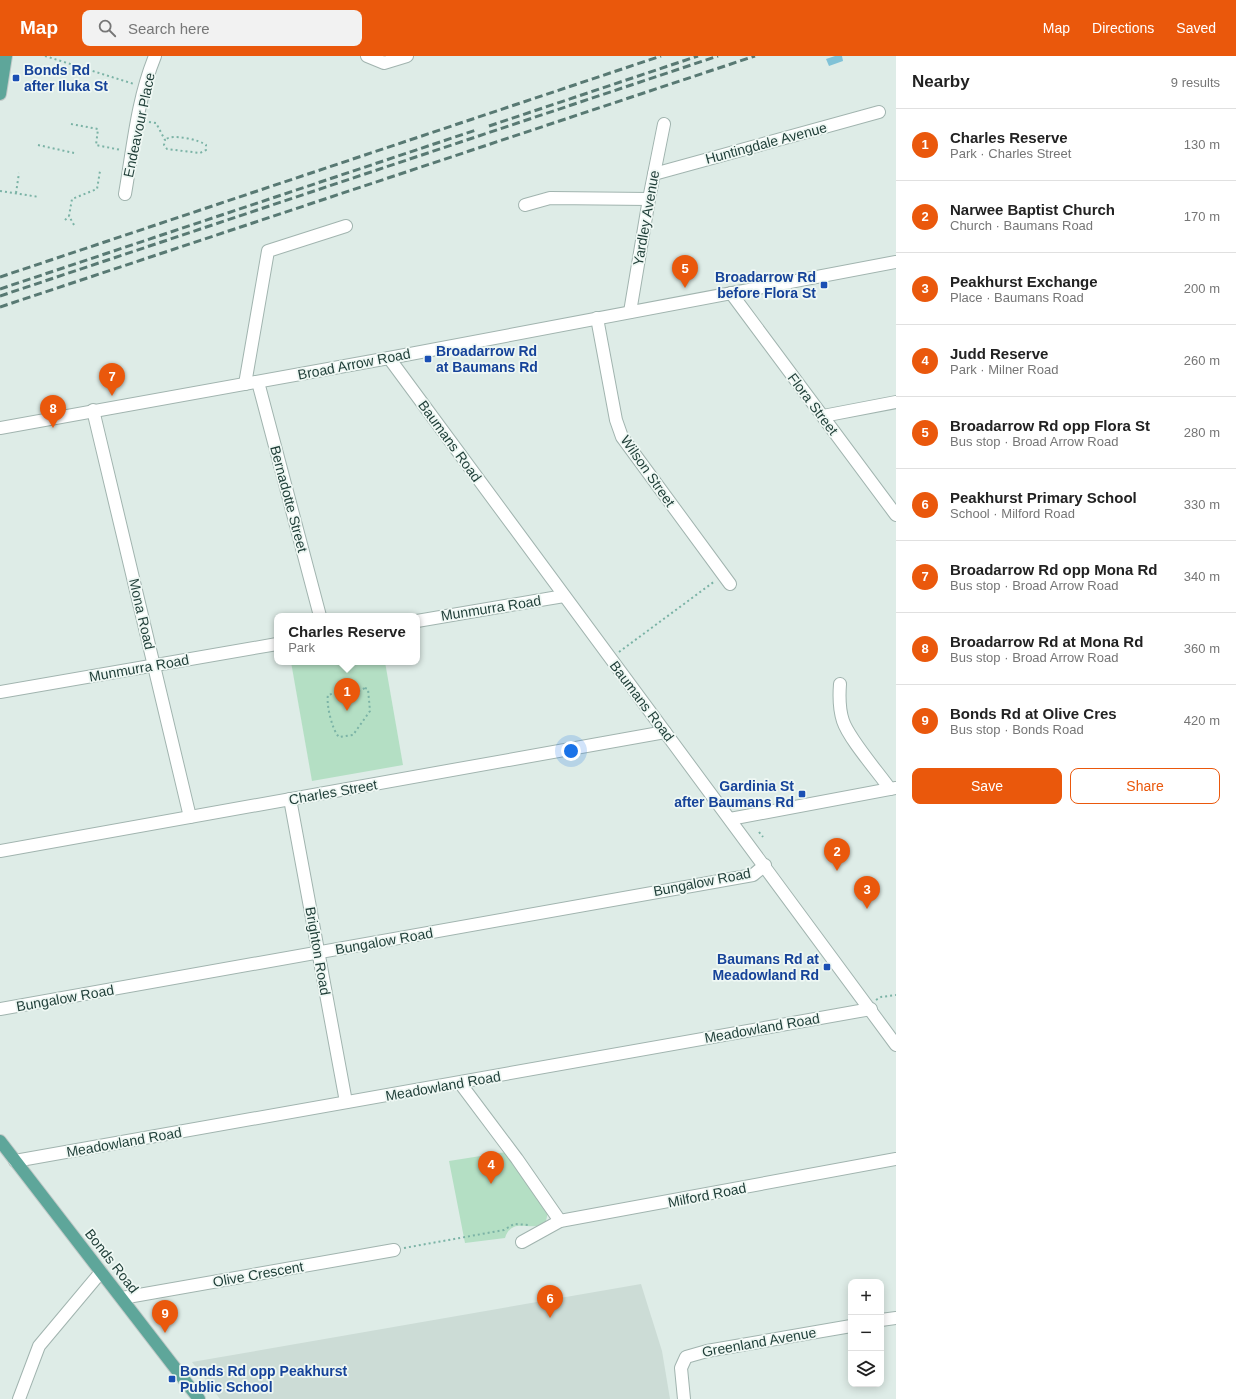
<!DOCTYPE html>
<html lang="en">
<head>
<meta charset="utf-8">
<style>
	body { margin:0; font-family:Arial,sans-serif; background:#f2f2f2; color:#222 }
	.controls { position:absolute; right:12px; bottom:12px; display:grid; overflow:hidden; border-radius:8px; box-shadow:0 2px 10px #0003 }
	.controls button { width:36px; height:36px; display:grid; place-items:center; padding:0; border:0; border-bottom:1px solid #e0e0e0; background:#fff; color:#222; font:20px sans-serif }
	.you { position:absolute; left:571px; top:695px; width:14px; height:14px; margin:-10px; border:3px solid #fff; border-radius:50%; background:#1a73e8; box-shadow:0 0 0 6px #1a73e833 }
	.badge { display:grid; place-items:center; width:26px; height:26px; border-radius:50%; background:#ea580c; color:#fff; font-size:13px; font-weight:700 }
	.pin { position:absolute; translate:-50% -33px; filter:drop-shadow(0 1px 2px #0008) }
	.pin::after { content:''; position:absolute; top:21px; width:14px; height:12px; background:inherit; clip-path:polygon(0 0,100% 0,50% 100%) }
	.popup { position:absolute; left:274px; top:557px; width:146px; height:52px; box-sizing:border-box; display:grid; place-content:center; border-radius:8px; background:#fff; filter:drop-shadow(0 1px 3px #0005); font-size:13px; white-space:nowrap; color:#767676 }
	.popup b { font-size:15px; color:#222 }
	.popup::after { content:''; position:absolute; left:50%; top:100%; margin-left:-8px; border:8px solid transparent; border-top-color:#fff }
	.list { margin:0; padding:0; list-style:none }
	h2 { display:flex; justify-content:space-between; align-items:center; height:52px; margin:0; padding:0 16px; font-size:17px }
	h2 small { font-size:13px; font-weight:400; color:#767676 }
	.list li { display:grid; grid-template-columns:26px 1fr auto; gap:12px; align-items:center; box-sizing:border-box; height:72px; padding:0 16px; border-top:1px solid #e0e0e0 }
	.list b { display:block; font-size:15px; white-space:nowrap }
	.list p { margin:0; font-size:13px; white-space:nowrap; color:#767676 }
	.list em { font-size:13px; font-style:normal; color:#767676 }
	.actions { display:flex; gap:8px; padding:12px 16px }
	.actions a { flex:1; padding:9px 0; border:1px solid #ea580c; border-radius:8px; text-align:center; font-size:14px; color:#ea580c }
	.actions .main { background:#ea580c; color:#fff }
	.icon { flex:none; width:22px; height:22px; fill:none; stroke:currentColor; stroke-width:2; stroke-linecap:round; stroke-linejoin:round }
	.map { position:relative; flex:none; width:896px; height:1343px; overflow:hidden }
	header { display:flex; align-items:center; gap:24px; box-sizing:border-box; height:56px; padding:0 20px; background:#ea580c; color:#fff }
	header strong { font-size:19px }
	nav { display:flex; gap:22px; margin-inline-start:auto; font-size:14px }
	.search { width:280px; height:36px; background:#f2f2f2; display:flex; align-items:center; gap:10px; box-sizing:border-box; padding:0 14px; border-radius:8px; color:#767676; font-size:15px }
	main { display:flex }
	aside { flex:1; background:#fff }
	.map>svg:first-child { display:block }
	.built { fill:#ccdcd6 }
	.green { fill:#b4dfc4 }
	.water { fill:#80c2d7 }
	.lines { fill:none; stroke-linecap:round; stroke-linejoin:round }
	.minor-casing { stroke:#a1b4af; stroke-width:14 }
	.major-casing { stroke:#c0c9c7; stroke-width:14 }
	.path { stroke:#7bb3a6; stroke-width:2; stroke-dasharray:2 3; stroke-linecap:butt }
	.minor { stroke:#fff; stroke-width:12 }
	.major { stroke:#5ea69a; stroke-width:12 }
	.rail { stroke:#587973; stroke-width:3; stroke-dasharray:8 4; stroke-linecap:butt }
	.transit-dot { fill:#1a4fb4; stroke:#eff8f4; stroke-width:1.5 }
	.labels { text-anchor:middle; stroke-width:3.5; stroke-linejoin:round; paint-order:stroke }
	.transit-label { font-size:14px; font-weight:bold; fill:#164399; stroke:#eff8f4; text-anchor:start }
	.street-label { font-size:14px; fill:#1e3d37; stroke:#eff8f4 }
</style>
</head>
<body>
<header>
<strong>Map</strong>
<div class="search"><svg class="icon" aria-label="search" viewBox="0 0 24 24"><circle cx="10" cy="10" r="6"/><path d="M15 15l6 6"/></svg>Search here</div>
<nav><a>Map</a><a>Directions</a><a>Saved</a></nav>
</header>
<main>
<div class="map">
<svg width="896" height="1343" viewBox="0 0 896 1343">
	<rect width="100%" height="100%" fill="#deece7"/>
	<polygon class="built" points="641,1228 662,1295 670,1343 220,1343 192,1306"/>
	<g class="green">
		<polygon points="291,606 385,606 403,709 312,725"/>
		<path d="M506,1096L548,1156L546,1165C534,1179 513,1158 505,1182L465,1187L449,1105Z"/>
	</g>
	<polygon class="water" points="835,0 842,0 843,5 829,10 826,3"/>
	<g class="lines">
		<g class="minor-casing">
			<g id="minor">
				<polyline points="367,0 384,7 407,0"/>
				<polyline points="654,118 879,56"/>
				<path d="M125,138C133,92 137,44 155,0"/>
				<polyline points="525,149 550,142 649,143"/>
				<polyline points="731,237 896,459"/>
				<polyline points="630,256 649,143 664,68"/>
				<polyline points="597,262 616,364 622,381 730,528"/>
				<polyline points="389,302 896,989"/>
				<polyline points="258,326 320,560"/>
				<polyline points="245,328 268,195 346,170"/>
				<polyline points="93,354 190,761"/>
				<polyline points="823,360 896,346"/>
				<polyline points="0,372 389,302 896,206"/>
				<polyline points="417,565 564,540"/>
				<path d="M840,628C839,641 839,653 843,665C849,683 878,716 890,733"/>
				<polyline points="0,636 277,588"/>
				<polyline points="290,743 346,1046"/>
				<polyline points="730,763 896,732"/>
				<polyline points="0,795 665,676"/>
				<polyline points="0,953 753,819 765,809"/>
				<polyline points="460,1027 517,1103 560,1165"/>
				<polyline points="15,1105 871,953"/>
				<polyline points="522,1186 560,1165 896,1103"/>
				<polyline points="122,1242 394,1194"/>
				<polyline points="881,1264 896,1262"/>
				<polyline points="19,1343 39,1290 101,1216"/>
				<polyline points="684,1343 681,1312 686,1301 707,1295 851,1270"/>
			</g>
		</g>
		<g class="major-casing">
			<g id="major">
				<polyline points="0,38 6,0"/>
				<polyline points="0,1085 199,1343"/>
			</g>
		</g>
		<g class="path">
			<polyline points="45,0 134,28"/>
			<path d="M149,66L156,67L165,84L164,89L167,93L200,97L206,94V89C200,84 171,77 165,84"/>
			<polyline points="71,68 98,73 96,89 121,94"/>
			<polyline points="38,89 74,97"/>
			<polyline points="0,135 39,141"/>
			<polyline points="16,137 19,117"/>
			<polyline points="65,164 69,160"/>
			<polyline points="74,169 69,160 72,143 97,133 100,115"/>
			<polyline points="619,596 715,525"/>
			<path d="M365,632L368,633L370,655L353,679L339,681C332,674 326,648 328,639L345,634L354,637Z"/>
			<polyline points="759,776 763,781"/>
			<polyline points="876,944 881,941 896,939"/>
			<polyline points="404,1192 504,1174 514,1168 529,1169"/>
		</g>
		<use href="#minor" class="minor"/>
		<use href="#major" class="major"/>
		<g class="rail">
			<polyline points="489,70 698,0"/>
			<polyline points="0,221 661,0"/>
			<polyline points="0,233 476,74"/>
			<polyline points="0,240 718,0"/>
			<polyline points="0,251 755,0"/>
		</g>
	</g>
	<g class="transit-dot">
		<rect x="12" y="18" width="8" height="8" rx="2"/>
		<rect x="820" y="225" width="8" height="8" rx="2"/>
		<rect x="424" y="299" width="8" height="8" rx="2"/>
		<rect x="798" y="734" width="8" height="8" rx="2"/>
		<rect x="823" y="907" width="8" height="8" rx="2"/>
		<rect x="168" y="1319" width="8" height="8" rx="2"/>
	</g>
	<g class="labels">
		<g class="transit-label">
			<text x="24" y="19">Bonds Rd<tspan x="24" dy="16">after Iluka St</tspan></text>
			<text x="816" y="226" text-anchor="end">Broadarrow Rd<tspan x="816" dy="16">before Flora St</tspan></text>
			<text x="436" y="300">Broadarrow Rd<tspan x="436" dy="16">at Baumans Rd</tspan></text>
			<text x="794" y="735" text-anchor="end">Gardinia St<tspan x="794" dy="16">after Baumans Rd</tspan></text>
			<text x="819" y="908" text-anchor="end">Baumans Rd at<tspan x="819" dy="16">Meadowland Rd</tspan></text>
			<text x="180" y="1320">Bonds Rd opp Peakhurst<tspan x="180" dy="16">Public School</tspan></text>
		</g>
		<g class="street-label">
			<text transform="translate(139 69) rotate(-78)" y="5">Endeavour Place</text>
			<text transform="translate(766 87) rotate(-15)" y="5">Huntingdale Avenue</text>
			<text transform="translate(646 162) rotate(-80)" y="5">Yardley Avenue</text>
			<text transform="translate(354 308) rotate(-11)" y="5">Broad Arrow Road</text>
			<text transform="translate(813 348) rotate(53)" y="5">Flora Street</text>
			<text transform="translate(450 385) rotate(54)" y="5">Baumans Road</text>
			<text transform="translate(648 415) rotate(55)" y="5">Wilson Street</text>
			<text transform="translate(289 443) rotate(75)" y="5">Bernadotte Street</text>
			<text transform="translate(491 552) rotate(-9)" y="5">Munmurra Road</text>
			<text transform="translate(142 558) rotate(77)" y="5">Mona Road</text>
			<text transform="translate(139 612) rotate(-10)" y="5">Munmurra Road</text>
			<text transform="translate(642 645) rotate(53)" y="5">Baumans Road</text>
			<text transform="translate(333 736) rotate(-10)" y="5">Charles Street</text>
			<text transform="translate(702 826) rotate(-11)" y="5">Bungalow Road</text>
			<text transform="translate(384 885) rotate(-10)" y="5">Bungalow Road</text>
			<text transform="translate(318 895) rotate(80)" y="5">Brighton Road</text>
			<text transform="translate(65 942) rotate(-10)" y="5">Bungalow Road</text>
			<text transform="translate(762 972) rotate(-10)" y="5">Meadowland Road</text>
			<text transform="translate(443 1030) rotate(-10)" y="5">Meadowland Road</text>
			<text transform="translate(124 1086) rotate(-10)" y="5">Meadowland Road</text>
			<text transform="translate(707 1139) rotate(-11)" y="5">Milford Road</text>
			<text transform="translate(112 1205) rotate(52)" y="5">Bonds Road</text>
			<text transform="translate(258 1218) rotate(-10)" y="5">Olive Crescent</text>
			<text transform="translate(759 1286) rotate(-10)" y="5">Greenland Avenue</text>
		</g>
	</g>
</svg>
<div class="controls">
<button>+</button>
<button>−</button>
<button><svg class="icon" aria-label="layers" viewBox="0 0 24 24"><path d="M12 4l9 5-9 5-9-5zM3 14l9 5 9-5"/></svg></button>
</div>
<div class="you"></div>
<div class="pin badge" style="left:347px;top:655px">1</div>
<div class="popup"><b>Charles Reserve</b>Park</div>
<div class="pin badge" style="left:837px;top:815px">2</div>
<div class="pin badge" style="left:867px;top:853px">3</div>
<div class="pin badge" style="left:491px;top:1128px">4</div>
<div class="pin badge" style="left:685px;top:232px">5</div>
<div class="pin badge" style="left:550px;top:1262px">6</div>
<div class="pin badge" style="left:112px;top:340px">7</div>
<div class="pin badge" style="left:53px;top:372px">8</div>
<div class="pin badge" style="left:165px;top:1277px">9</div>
</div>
<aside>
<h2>Nearby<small>9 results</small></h2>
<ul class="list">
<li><span class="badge">1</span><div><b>Charles Reserve</b><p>Park · Charles Street</p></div><em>130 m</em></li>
<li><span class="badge">2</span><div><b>Narwee Baptist Church</b><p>Church · Baumans Road</p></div><em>170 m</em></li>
<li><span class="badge">3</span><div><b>Peakhurst Exchange</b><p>Place · Baumans Road</p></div><em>200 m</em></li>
<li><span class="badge">4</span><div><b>Judd Reserve</b><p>Park · Milner Road</p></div><em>260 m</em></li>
<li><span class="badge">5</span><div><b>Broadarrow Rd opp Flora St</b><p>Bus stop · Broad Arrow Road</p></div><em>280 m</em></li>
<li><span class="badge">6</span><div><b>Peakhurst Primary School</b><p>School · Milford Road</p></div><em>330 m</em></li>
<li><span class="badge">7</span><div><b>Broadarrow Rd opp Mona Rd</b><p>Bus stop · Broad Arrow Road</p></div><em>340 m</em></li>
<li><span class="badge">8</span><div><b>Broadarrow Rd at Mona Rd</b><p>Bus stop · Broad Arrow Road</p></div><em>360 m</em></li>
<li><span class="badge">9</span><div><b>Bonds Rd at Olive Cres</b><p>Bus stop · Bonds Road</p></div><em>420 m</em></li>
</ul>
<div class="actions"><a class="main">Save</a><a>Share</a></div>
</aside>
</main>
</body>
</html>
